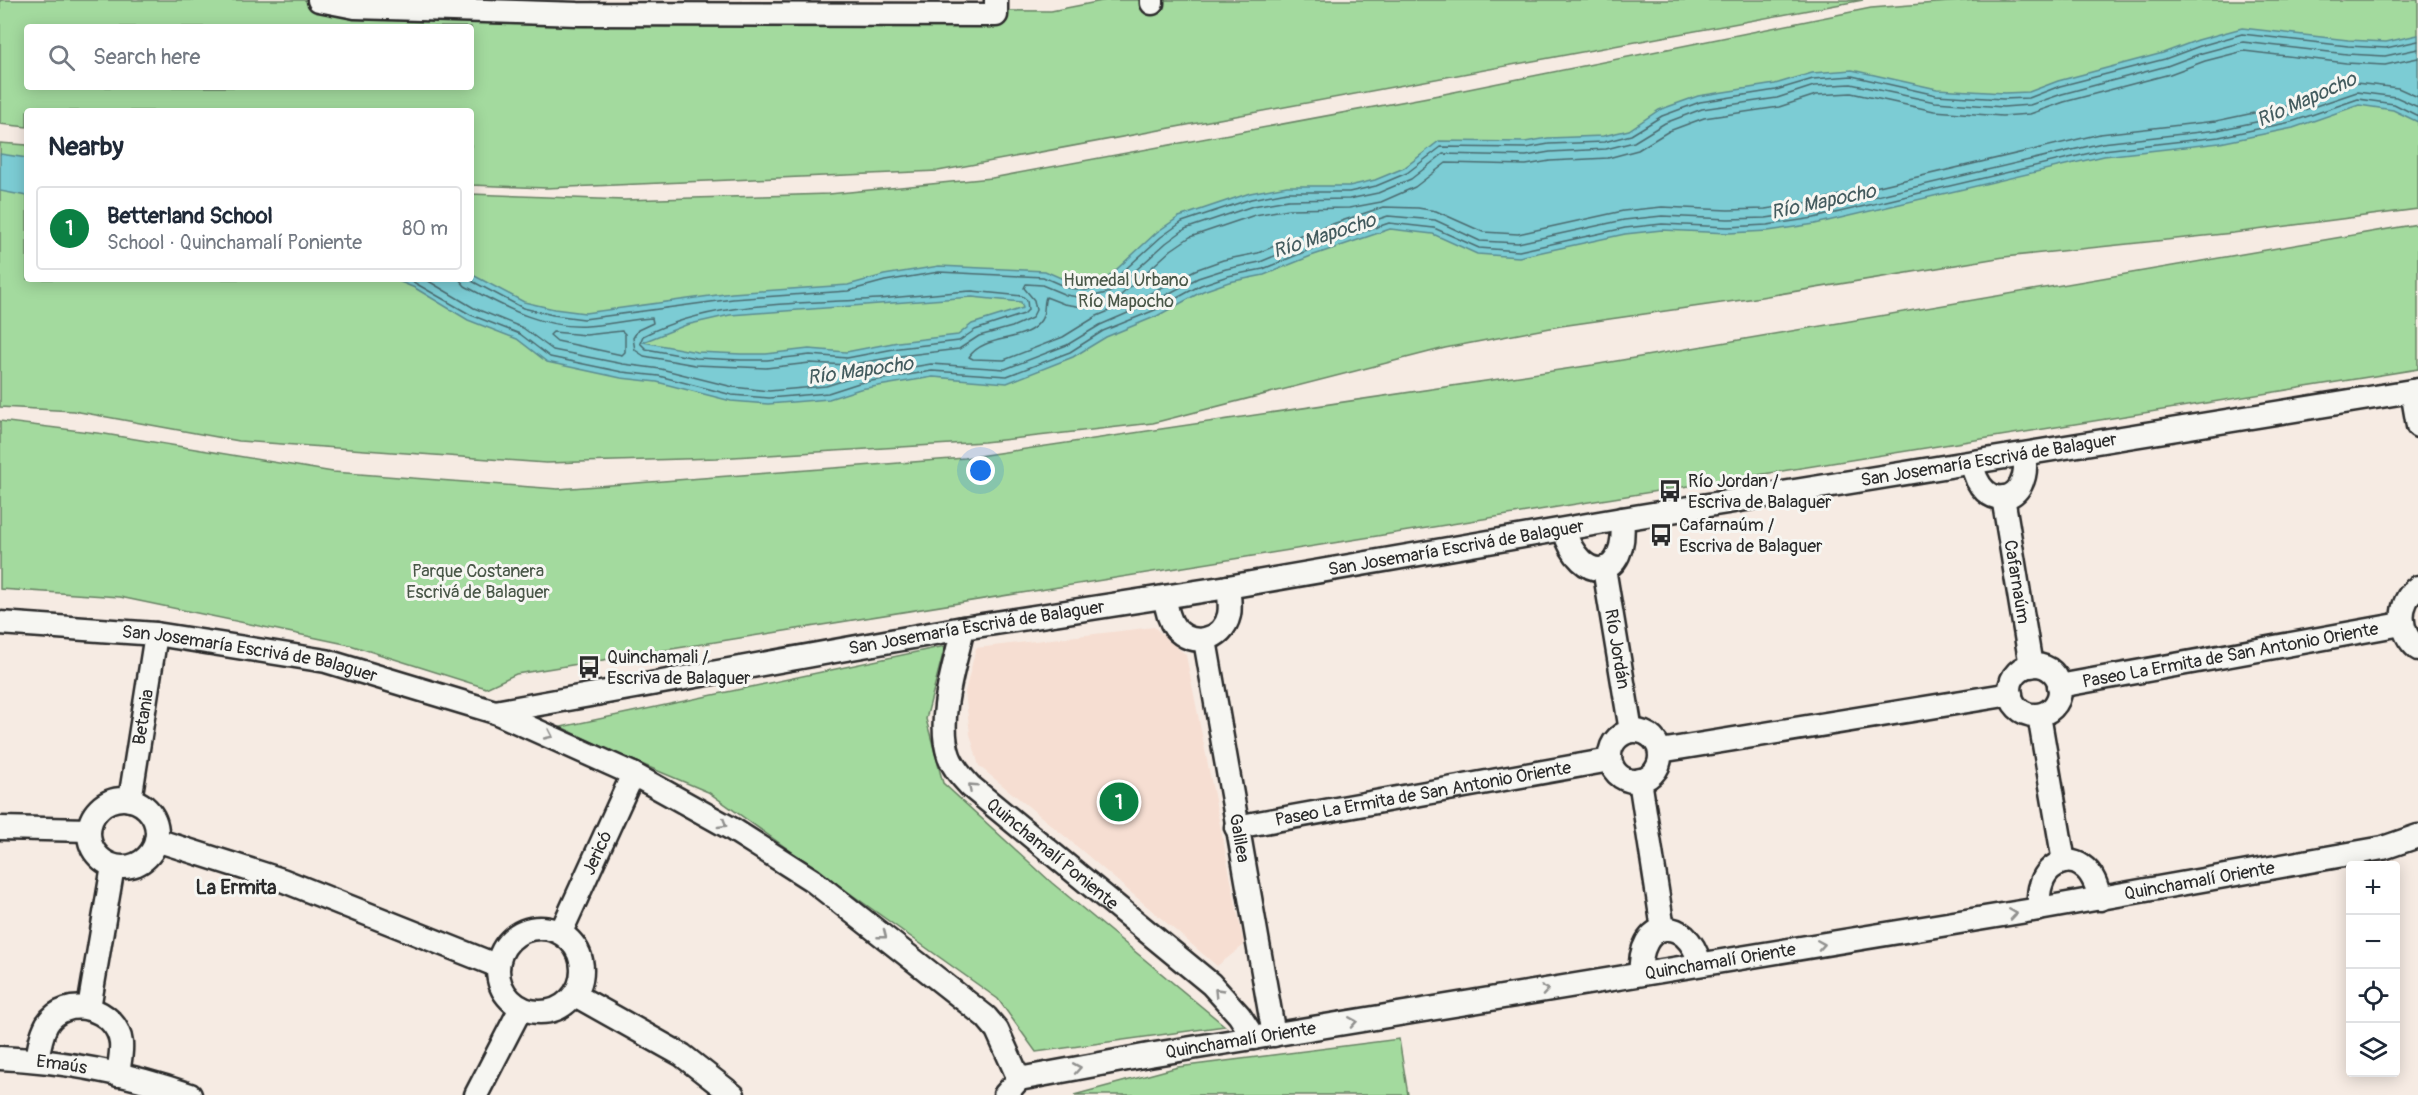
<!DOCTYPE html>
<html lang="en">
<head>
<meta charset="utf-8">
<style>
	body { margin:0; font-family:Pangolin,sans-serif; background:#f6f6f7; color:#1f2937 }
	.controls { position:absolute; right:18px; bottom:18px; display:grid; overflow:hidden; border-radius:6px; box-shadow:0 3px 15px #0003 }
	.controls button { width:54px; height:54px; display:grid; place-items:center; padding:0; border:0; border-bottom:2px solid #e0e1e3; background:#fff; color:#1f2937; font:30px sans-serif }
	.you { position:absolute; left:981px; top:471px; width:21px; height:21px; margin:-15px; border:4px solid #fff; border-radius:50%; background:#1a73e8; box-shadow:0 0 0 9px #1a73e833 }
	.badge { display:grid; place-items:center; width:39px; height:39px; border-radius:50%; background:#0b8043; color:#fff; font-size:20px; font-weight:700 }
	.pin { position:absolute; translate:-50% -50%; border:3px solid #fff; box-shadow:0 2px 6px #0006 }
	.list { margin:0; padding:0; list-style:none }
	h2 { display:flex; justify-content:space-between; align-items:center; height:78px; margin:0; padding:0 24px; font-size:26px }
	h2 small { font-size:20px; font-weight:400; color:#747a83 }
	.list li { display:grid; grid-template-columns:39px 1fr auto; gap:18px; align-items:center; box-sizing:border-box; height:84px; margin:0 12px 12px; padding:0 12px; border:2px solid #e0e1e3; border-radius:6px }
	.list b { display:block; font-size:22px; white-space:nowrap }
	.list p { margin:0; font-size:20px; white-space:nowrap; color:#747a83 }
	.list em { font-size:20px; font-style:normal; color:#747a83 }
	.icon { flex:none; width:33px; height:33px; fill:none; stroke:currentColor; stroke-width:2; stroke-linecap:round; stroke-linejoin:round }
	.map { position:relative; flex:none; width:2418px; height:1095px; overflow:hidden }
	.search { position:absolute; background:#fff; box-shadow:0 3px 15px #0003; left:24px; top:24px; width:450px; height:66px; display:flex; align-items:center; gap:15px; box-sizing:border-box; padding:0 21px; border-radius:6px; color:#747a83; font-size:22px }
	.panel { position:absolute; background:#fff; box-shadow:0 3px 15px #0003; left:24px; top:108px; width:450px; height:174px; border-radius:6px }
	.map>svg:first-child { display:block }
	.built { fill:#f6ded2 }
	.green { fill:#a3da9e; stroke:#678264; stroke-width:1.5; fill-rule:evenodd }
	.water { fill:#7bccd4; stroke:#5b8c90; stroke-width:1.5; fill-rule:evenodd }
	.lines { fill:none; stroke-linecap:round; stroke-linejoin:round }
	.shore { stroke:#4b6b6f; stroke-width:1.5 }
	.street-casing { stroke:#2b2b2b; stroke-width:27 }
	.street { stroke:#f6f6f2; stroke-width:22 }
	.oneway { stroke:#90908e }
	.labels { text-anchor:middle; stroke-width:6; stroke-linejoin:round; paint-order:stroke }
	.park-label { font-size:18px; fill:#495748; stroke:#f6f6f2 }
	.street-label { font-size:18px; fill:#2b2b2b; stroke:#f6f6f2 }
	.poi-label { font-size:18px; fill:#2b2b2b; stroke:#f6f6f2; text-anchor:start }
	.water-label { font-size:20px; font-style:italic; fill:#435b5e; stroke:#f6f6f2 }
	.neighbourhood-label { font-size:20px; font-weight:bold; fill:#2b2b2b; stroke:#f6f6f2 }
</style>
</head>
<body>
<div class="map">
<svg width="2418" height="1095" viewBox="0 0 2418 1095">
	<rect width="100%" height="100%" fill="#f6ebe3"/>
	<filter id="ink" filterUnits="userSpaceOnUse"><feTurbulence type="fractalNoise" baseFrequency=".0167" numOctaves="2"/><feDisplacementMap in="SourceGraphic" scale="12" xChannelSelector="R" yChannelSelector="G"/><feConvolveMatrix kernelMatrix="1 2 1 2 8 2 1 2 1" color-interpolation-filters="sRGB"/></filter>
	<g filter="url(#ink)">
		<polygon class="built" points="1154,627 1186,655 1244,945 1217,966 1067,838 979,766 970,734 965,692 976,648"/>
		<g class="green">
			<path d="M0,0H319L416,9L1051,11L1107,0H1863L938,171L546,188L471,185V111H27V127L0,124ZM27,27H471V87H27Z"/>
			<polygon points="1975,0 2418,0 2418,209 2233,233 2004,257 1749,299 1561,326 1445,348 1153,423 984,442 717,458 546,463 239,441 74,411 0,407 0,143 27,145 27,279 471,279 471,194 624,200 829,194 992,178 1444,94 1871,8"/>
			<polygon points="2418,224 2418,369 516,674 486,688 350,645 120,597 0,589 0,421 105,434 333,472 558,489 965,458 1593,365"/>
			<polygon points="945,646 926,719 943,783 1052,883 1225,1026 1036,1052 998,999 708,792 613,752 561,727"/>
			<polygon points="1399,1039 1408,1095 1074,1095 1178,1067"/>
		</g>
		<g class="water">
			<path d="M2242,28L2348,40L2386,42L2418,35V122L2393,110L2359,105L2293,128L2220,143L2104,156L1815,224L1768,231L1729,233L1662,230L1625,234L1519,257L1477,254L1433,234L1390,229L1311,256L1264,275L1229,282L1203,291L1157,316L1106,337L1073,357L1007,383L933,377L860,389L829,399L768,404L731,401L657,382L621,378L547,362L517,339L468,320L415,288L393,279H471V274L524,302L554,309L585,313L732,293L848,285L884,275L939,266L1045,271L1070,282L1086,284L1105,280L1157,232L1179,217L1250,193L1287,186H1349L1375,180L1404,168L1439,141L1525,142L1548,138L1603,136L1629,130L1659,110L1698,96L1775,84L1812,73L1852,70L1937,89L2004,93L2029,92L2058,81L2163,53L2198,40ZM972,297L1021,302L1023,308L972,324L958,335L898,342L846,352L809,349L766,354H741L697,352L643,342L686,325L730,315Z"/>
			<polygon points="0,154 27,158 27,196 0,191"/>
		</g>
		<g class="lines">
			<g class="shore">
				<path d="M2418,58L2385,65L2346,63L2244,51L2205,61L2170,74L2064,102L2030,114L2002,116L1934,111L1851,93L1816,95L1779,107L1704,118L1669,131L1638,150L1608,158L1550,161L1526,165L1446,163L1415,187L1381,202L1349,208L1289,209L1255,215L1190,237L1171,250L1119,297L1111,302L1083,307L1064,304L1046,297C1043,304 1046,312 1041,320C1026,344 985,333 969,357L973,359L1004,360L1063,337L1097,316L1147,295L1195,270L1223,260L1258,253L1303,234L1383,207L1418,208L1436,211L1483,232L1518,234L1623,211L1662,207L1728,210L1765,209L1811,202L2100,134L2216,121L2287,106L2356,83L2398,88L2418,97"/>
				<polyline points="408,279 471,315 520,334 550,357 622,372 659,376 732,395 769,398 828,393 859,383 932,371 1007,376 1070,352 1103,331 1155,310 1201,285 1228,276 1263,269 1309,250 1389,223 1434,228 1479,248 1519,251 1625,228 1662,224 1728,227 1767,225 1814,218 2103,150 2219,137 2291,122 2358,99 2394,104 2418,116"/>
				<polyline points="425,279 474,308 523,328 553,350 623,364 661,369 733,387 769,391 826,386 858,376 931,364 1005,369 1067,345 1100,325 1151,303 1198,278 1226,269 1260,262 1306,243 1388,216 1435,220 1480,241 1518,243 1624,220 1662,216 1728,219 1766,218 1813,211 2102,143 2218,130 2289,115 2357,92 2396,97 2418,107"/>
				<path d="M459,279L465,286C503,306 542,329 587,326C609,325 630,319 652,318L653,323L638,330L633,338L635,350L644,356L695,365L766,368L810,363L848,365L900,356L959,349L979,336L1012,327L1032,318L1036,310L1034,300L1024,288L1026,284L1042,285L1066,295L1084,298L1107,293L1114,290L1166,243L1185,229L1253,206L1288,200L1349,199L1378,193L1411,179L1443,154L1526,156L1550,152L1606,149L1634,142L1665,123L1702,109L1777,98L1814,86L1851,84L1935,102L2003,107L2030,105L2062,94L2167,66L2202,53L2243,42L2347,54L2385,56L2418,49"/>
				<polyline points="468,279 523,308 553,315 584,319 733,299 848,291 885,281 939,272 1043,277 1068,288 1086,290 1108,285 1161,237 1182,222 1251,199 1287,192 1349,192 1376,186 1407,173 1441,147 1526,148 1549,144 1604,142 1631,135 1662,116 1700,102 1776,90 1813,79 1852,76 1936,95 2003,99 2029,98 2060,86 2165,59 2200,46 2242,34 2348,46 2386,48 2418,41"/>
				<path d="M972,291L1022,296L1027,300L1028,310L1024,314L975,330L959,341L899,348L847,358L810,355L767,360H741L696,358L646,349L640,343L643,336C711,302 788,304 862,300C899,298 935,293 972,291Z"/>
				<polygon points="622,331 625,334 625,352 622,355 557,341 550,335 553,332 586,335"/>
			</g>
			<g class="street-casing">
				<g id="street">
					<polyline points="319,0 355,7 578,14 996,15 996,0"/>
					<polyline points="1152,3 1152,0"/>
					<polyline points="2412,391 2418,426"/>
					<path d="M1972,463C1981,516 2033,504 2024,455"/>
					<path id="s1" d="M2003,497L2031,666"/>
					<path d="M1564,530C1581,586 1629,581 1622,519"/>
					<path id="s2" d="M1604,568L1631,731"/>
					<path d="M2418,587C2396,603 2399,633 2418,649"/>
					<path d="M1165,597C1166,607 1168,619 1175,628C1192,648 1223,641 1229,615C1231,606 1229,596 1228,587"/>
					<path id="s3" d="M0,623L156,634L326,661L495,712L633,774L732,829L812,880L986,1017L997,1030L1019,1079"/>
					<path id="s4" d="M963,628C955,665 936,719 949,756C953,768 962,777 970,786L1211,984L1239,1015L1254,1038"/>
					<path id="s5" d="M1205,640L1274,1035"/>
					<circle cx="2035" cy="690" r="25"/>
					<path id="s6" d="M2059,686L2402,624"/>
					<path id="s7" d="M495,712L963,628L1228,587L1622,519L2418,390"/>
					<polyline points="2039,715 2064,862"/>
					<circle cx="1635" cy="756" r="25"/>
					<polyline points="1660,751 2011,694"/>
					<polyline points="1640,780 1663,929"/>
					<circle cx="123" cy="833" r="34"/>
					<path id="s8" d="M130,800L156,634"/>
					<path id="s9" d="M1236,827L1610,760"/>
					<polyline points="0,828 89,830"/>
					<polyline points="156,840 282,880 498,966"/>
					<path d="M2039,909C2039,901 2038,893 2041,885C2045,868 2065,854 2082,866C2093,873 2097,886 2100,899"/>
					<circle cx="540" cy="970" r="42"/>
					<path id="s10" d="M561,932L633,774"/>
					<path d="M1641,974C1637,920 1686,912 1700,964"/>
					<polyline points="575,995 682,1055 733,1095"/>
					<polyline points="89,1008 113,866"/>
					<path id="s11" d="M0,1058C64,1061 130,1074 190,1095"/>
					<path d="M37,1060C39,1048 41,1035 47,1024C66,994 117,1008 121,1043C122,1053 119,1065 118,1075"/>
					<path id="s12" d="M1019,1079L1149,1055L2039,909L2383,848L2418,836"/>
					<polyline points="476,1095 521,1008"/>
					<polyline points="1005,1095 1019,1079"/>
				</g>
			</g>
			<use href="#street" class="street"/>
		</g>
		<defs><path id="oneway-chevron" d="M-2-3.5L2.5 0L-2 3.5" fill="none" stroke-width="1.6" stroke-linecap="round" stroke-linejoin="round" transform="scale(1.5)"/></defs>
		<g class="oneway">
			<use href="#oneway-chevron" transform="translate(549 735) rotate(25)"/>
			<use href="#oneway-chevron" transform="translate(972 787) rotate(-137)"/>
			<use href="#oneway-chevron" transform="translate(723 824) rotate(30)"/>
			<use href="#oneway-chevron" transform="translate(2013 914) rotate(-9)"/>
			<use href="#oneway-chevron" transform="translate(883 935) rotate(38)"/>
			<use href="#oneway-chevron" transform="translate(1821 945) rotate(-9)"/>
			<use href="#oneway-chevron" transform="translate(1545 990) rotate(-9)"/>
			<use href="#oneway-chevron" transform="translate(1218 992) rotate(-134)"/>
			<use href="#oneway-chevron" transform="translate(1353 1022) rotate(-9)"/>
			<use href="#oneway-chevron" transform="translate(1077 1068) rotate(-10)"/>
		</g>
	</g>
	<defs>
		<g id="bus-bare" transform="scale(1.8)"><path d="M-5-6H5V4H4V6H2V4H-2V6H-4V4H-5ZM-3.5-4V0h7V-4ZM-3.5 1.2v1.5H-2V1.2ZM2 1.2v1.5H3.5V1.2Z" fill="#2b2b2b" stroke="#f6f6f2" stroke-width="2.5" paint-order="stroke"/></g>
	</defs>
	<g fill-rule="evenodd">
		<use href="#bus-bare" x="1670" y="491"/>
		<use href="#bus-bare" x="1661" y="535"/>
		<use href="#bus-bare" x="589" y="667"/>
	</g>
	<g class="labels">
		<g class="park-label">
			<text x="1126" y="286">Humedal Urbano<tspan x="1126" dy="21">Río Mapocho</tspan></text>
			<text x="478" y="577">Parque Costanera<tspan x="478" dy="21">Escrivá de Balaguer</tspan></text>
		</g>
		<g class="street-label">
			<text dy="6" stroke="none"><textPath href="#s7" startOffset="1515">San Josemaría Escrivá de Balaguer</textPath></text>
			<text dy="6" stroke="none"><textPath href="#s7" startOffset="975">San Josemaría Escrivá de Balaguer</textPath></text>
			<text dy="6" stroke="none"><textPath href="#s1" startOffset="86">Cafarnaúm</textPath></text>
			<text dy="6" stroke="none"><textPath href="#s7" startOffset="489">San Josemaría Escrivá de Balaguer</textPath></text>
			<text dy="6" stroke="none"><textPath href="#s2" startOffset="82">Río Jordán</textPath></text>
			<text dy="6" stroke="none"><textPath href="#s3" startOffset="252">San Josemaría Escrivá de Balaguer</textPath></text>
			<text dy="6" stroke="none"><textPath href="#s6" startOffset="174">Paseo La Ermita de San Antonio Oriente</textPath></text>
			<text dy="6" stroke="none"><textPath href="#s8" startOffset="84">Betania</textPath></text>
			<text dy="6" stroke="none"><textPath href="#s9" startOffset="190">Paseo La Ermita de San Antonio Oriente</textPath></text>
			<text dy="6" stroke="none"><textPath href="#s5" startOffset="201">Galilea</textPath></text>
			<text dy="6" stroke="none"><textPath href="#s10" startOffset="87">Jericó</textPath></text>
			<text dy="6" stroke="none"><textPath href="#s4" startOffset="274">Quinchamalí Poniente</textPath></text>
			<text dy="6" stroke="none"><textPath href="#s12" startOffset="1197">Quinchamalí Oriente</textPath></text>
			<text dy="6" stroke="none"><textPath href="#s12" startOffset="711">Quinchamalí Oriente</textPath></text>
			<text dy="6" stroke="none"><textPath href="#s12" startOffset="225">Quinchamalí Oriente</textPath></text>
			<text dy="6" stroke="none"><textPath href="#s11" startOffset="62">Emaús</textPath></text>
		</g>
		<g class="poi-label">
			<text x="1688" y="487">Río Jordan /<tspan x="1688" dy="21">Escriva de Balaguer</tspan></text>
			<text x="1679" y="531">Cafarnaúm /<tspan x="1679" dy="21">Escriva de Balaguer</tspan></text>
			<text x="607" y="663">Quinchamali /<tspan x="607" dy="21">Escriva de Balaguer</tspan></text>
		</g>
		<g class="water-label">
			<text transform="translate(2306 99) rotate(-24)" y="7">Río Mapocho</text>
			<text transform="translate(1823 201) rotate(-12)" y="7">Río Mapocho</text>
			<text transform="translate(1324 235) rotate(-18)" y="7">Río Mapocho</text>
			<text transform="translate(860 370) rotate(-8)" y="7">Río Mapocho</text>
		</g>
		<g class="neighbourhood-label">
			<text x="236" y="894">La Ermita</text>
		</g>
	</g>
</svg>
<div class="controls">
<button>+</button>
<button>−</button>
<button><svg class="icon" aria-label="locate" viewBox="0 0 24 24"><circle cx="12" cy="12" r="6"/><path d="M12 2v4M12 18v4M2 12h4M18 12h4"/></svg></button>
<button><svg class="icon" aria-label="layers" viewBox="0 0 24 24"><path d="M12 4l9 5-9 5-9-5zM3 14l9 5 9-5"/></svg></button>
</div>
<div class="you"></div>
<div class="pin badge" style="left:1119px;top:802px">1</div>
<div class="search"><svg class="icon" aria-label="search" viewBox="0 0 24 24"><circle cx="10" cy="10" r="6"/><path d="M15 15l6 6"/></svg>Search here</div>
<section class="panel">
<h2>Nearby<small></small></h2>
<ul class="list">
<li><span class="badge">1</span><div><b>Betterland School</b><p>School · Quinchamalí Poniente</p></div><em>80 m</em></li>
</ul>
</section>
</div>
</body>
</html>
